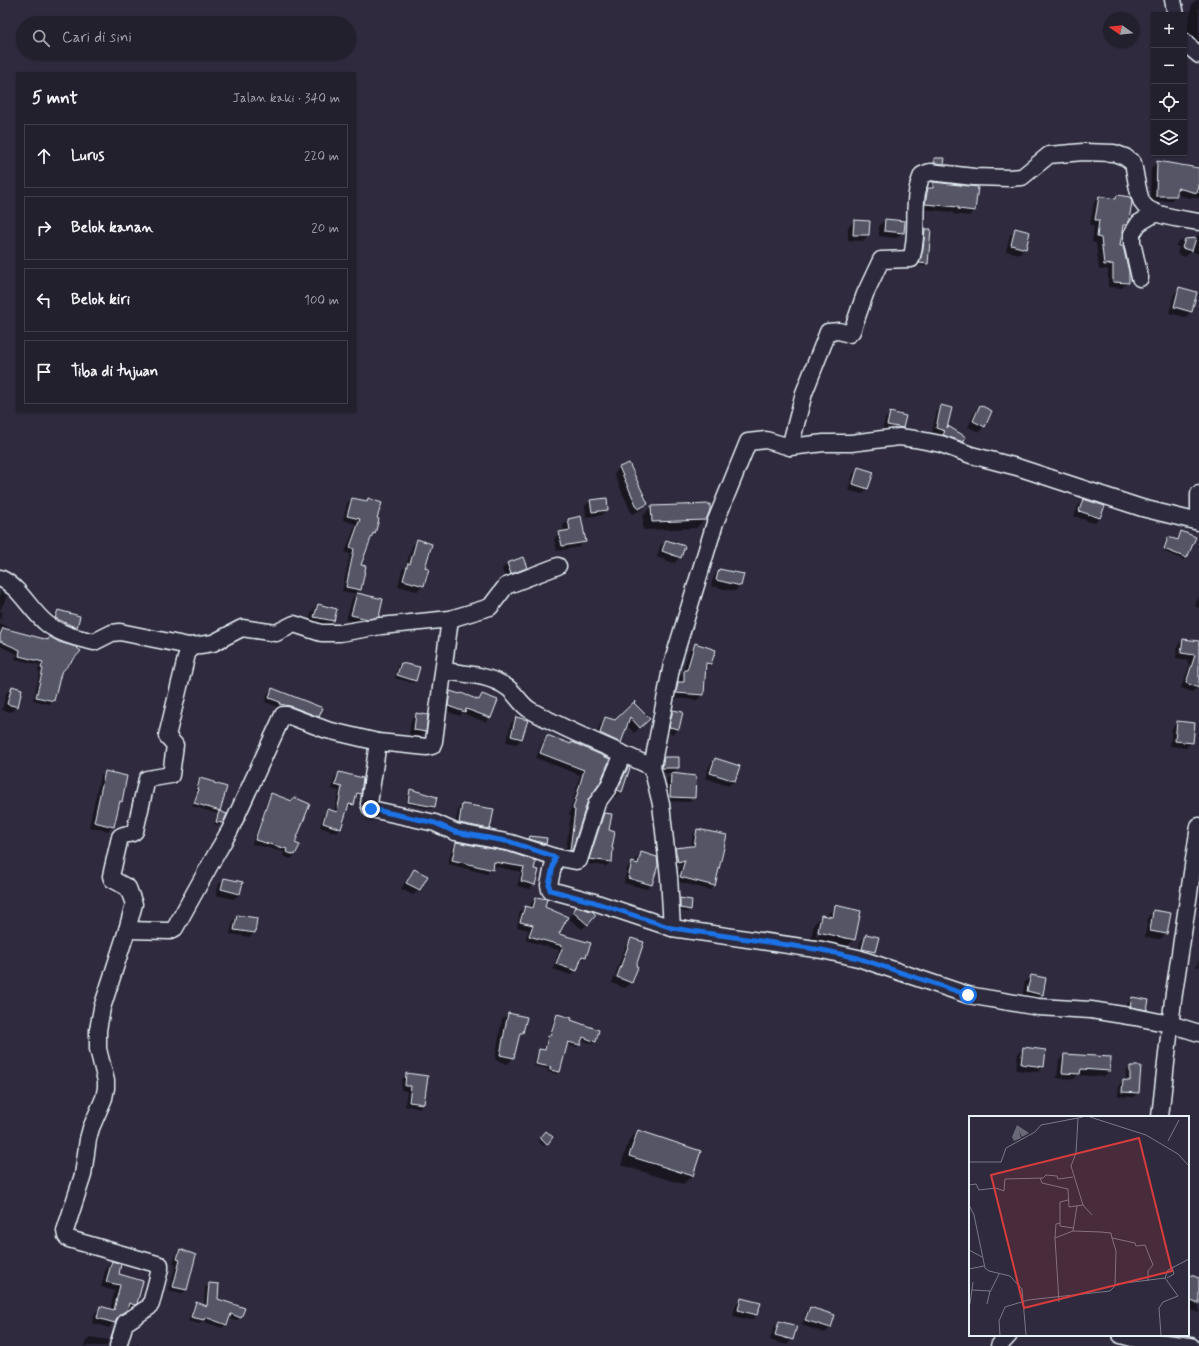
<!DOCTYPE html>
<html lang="id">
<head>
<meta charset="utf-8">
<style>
	body { margin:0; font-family:Mynerve,sans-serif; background:#2b2836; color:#f1f3f6 }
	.controls { position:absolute; right:12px; top:12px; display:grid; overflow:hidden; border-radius:0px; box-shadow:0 1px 3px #0004 }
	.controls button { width:36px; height:36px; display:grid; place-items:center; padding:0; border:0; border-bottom:1px solid #403e4a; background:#23202e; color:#f1f3f6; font:20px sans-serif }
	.compass { position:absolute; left:1103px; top:12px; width:36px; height:36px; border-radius:50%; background:#23202e; box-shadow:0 1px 3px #0004; rotate:284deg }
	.stop { position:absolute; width:12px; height:12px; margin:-9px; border:3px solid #1a73e8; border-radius:50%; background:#fff }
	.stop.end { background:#1a73e8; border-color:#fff; box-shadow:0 1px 4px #0008 }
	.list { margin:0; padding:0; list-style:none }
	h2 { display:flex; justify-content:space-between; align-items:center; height:52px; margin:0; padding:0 16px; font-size:17px }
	h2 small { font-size:13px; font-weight:400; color:#a3a3aa }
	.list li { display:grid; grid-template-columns:26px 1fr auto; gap:12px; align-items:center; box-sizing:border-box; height:64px; margin:0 8px 8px; padding:0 8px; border:1px solid #403e4a; border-radius:0px }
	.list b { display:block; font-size:15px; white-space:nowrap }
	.list em { font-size:13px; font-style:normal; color:#a3a3aa }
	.icon { flex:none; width:22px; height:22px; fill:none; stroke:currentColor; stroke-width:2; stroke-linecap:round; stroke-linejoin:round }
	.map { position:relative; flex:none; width:1199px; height:1346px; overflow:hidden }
	.search { position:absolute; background:#23202e; box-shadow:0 1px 3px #0004; left:16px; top:16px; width:340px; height:44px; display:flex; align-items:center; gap:10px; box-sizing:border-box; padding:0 14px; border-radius:22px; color:#a3a3aa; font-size:15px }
	.panel { position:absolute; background:#23202e; box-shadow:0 1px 3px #0004; left:16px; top:72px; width:340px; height:340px; border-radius:0px }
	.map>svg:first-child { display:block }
	.shadow { fill:#0007; fill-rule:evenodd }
	.building { fill:#575565; stroke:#e8f1f8 }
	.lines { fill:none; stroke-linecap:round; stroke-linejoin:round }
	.minor-casing { stroke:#e8f1f8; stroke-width:19 }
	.minor { stroke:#2f2a3d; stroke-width:16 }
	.route { stroke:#1a73e8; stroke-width:5 }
	.inset-road { fill:none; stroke:#797a88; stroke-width:1 }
	.view { fill:#d83c3d; fill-opacity:0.15; stroke:#d83c3d; stroke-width:2 }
	.inset-edge { fill:none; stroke:#e8f1f8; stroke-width:2 }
</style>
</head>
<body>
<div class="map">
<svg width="1199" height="1346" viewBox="0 0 1199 1346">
	<rect width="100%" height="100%" fill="#2f2a3d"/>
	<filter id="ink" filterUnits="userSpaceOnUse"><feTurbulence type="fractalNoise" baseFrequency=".025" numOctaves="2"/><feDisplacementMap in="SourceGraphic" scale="8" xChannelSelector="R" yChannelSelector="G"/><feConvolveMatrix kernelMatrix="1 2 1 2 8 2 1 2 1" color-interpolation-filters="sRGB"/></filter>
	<g filter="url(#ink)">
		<g class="shadow">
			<polygon points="1197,0 1199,0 1199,51 1196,50 1198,40 1185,38 1192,4"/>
			<polygon points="935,159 943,164 941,166 932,165 932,161"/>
			<polygon points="1157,162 1190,167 1192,165 1199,167 1199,199 1192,197 1191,198 1177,195 1170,201 1150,201 1151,168"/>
			<polygon points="934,183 974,210 969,216 953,214 953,212 921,209 923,194"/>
			<polygon points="1117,196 1126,224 1121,229 1119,248 1128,282 1122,288 1108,287 1108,269 1099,270 1096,243 1092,242 1094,226 1090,225 1094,203 1099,197 1113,200"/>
			<polygon points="885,220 903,232 897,238 879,236 879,226"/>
			<polygon points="854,221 869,222 868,235 863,241 848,240 848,227"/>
			<polygon points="925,230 927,263 925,266 917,265 921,253 923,232"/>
			<polygon points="1016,230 1025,248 1020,254 1006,251 1010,235"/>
			<polygon points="1199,234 1199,254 1191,251 1185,257 1177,254 1179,247 1175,246 1180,241 1195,239"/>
			<polygon points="1180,288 1191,311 1186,317 1169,313 1174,294"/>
			<polygon points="941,407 945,430 963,441 958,446 939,439 942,435 932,432 937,411"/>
			<polygon points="980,407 984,426 979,432 968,427 975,412"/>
			<polygon points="891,413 902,427 897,433 882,430 885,419"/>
			<polygon points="629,464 647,504 641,510 632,514 614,474 619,468"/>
			<polygon points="858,468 867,489 862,494 848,490 853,474"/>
			<polygon points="352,499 365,502 368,499 375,518 374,533 370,537 359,566 360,589 356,593 382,600 378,616 372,622 361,624 346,620 352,599 357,594 342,591 350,554 345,552 356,524 343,520 347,503"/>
			<polygon points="591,500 607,509 602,515 586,517 585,506"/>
			<polygon points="1083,500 1100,518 1094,523 1074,516 1078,506"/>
			<polygon points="651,507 705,519 696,528 643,530 643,516"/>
			<polygon points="568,520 585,541 579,547 557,551 554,539 560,533 564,533 563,525"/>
			<polygon points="1182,532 1194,538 1186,558 1183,560 1163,551 1165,541 1168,538 1177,540"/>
			<polygon points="418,540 424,568 423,585 417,591 398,586 402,570 406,566 412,546"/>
			<polygon points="666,541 680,557 674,563 657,557 660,546"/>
			<polygon points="507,564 526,567 520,573 505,579 502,569"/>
			<polygon points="719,570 740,585 735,591 711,586 714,576"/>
			<polygon points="0,591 7,596 0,611 3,612 0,621"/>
			<polygon points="1199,596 1199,608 1195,606"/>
			<polygon points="318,605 336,610 333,621 327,627 309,622 312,611"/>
			<polygon points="58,611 76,627 71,632 51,623 53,616"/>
			<polygon points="0,623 12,629 10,631 46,640 49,638 59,643 60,672 53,701 49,704 33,700 40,672 38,672 40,665 15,659 17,654 0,646"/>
			<polygon points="1183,640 1195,641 1197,640 1199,640 1199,682 1198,687 1192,692 1181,688 1190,664 1187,663 1188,660 1176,658 1178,645"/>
			<polygon points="696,644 710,664 704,670 703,694 697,700 671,698 673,688 679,683 679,677 682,673 690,650"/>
			<polygon points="401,664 415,680 413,683 395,678 398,666"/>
			<polygon points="12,688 17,706 11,712 2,710 6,693"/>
			<polygon points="273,689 318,716 314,720 286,710 275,708 276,706 265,702 268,693"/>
			<polygon points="450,693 477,701 482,695 491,717 486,722 462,713 460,716 444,710 446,697"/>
			<polygon points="634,704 648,719 634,733 626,724 621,742 615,748 595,739 600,724 605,718 615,721"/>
			<polygon points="673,711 678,729 673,734 664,732 667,717"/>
			<polygon points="417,715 425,732 419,737 409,736 411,720"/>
			<polygon points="517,718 522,739 516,744 506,742 511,723"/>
			<polygon points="1178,722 1192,742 1186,748 1170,746 1172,728"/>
			<polygon points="547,737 570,745 572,743 609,759 587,799 571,850 566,855 565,855 571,815 569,815 580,775 536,758 542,742"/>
			<polygon points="664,758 678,767 672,774 694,798 689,802 666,801 667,779 673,773 657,773 658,763"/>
			<polygon points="716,759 734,781 728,786 705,778 710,764"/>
			<polygon points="628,768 621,791 615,797 613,796 622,774"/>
			<polygon points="106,772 121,801 119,804 113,826 108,831 89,827 100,777"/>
			<polygon points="339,773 360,794 356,798 353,804 349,808 346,808 340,829 336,833 320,827 323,815 328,810 334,812 339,791 331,789 335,777"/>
			<polygon points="200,779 226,788 218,812 226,814 219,825 214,824 218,814 192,806 197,792 195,791 197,782"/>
			<polygon points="411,790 434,806 431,809 406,804 408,793"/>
			<polygon points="272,795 291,801 294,798 294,844 298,845 295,855 291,859 283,856 284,852 252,844 268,798"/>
			<polygon points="462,805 489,829 484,833 455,827 458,809"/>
			<polygon points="604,814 608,831 611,861 606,866 585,864 599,819"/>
			<polygon points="697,830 714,886 710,890 676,881 681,864 673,866 672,854 676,849 691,847 693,835"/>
			<polygon points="530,837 545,844 539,849 525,842"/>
			<polygon points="456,843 533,870 534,884 530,889 517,886 521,872 492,866 492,869 487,874 448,864 452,847"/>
			<polygon points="642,853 657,865 651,885 646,889 624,883 627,868 632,863 635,864 637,858"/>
			<polygon points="414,870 426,877 419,890 413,895 401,889 409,876"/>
			<polygon points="225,879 239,894 234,899 216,895 219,884"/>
			<polygon points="536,898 544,908 558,935 585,957 580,961 576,970 571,975 553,969 559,950 525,940 529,930 517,927 520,911 525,907 530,908 531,903"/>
			<polygon points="680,899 690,909 687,912 678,911 678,901"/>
			<path d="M836,906L854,939L847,947L811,939L814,924L821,916L827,917L828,914ZM818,924H821L818,937H816Z"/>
			<polygon points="577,908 588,924 582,929 568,918"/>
			<polygon points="1154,911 1169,914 1166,934 1160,939 1145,937 1148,917"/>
			<polygon points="237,916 254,933 250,937 230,934 233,921"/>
			<polygon points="866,935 878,938 874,952 869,958 857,955 861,941"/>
			<polygon points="632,939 635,967 637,967 631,983 625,988 612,983 614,977 629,983 629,981 615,975 626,945"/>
			<polygon points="1199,959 1199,967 1196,967"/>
			<polygon points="1031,976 1042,994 1036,1000 1022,997 1025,982"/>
			<polygon points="1132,998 1146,1009 1140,1015 1125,1012 1127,1004"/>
			<polygon points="508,1014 522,1033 518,1036 513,1058 508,1064 495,1060 502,1019"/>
			<polygon points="557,1015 570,1021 595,1041 593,1044 581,1040 579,1045 577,1047 567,1045 559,1071 556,1074 548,1072 549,1069 534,1066 537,1053 540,1050 543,1051 546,1039 549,1036 554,1018"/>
			<polygon points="1024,1048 1043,1067 1037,1072 1016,1070 1018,1054"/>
			<polygon points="1065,1055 1109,1071 1103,1077 1078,1075 1074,1079 1057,1078 1059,1060"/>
			<polygon points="1131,1067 1138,1093 1133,1097 1118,1096 1119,1085 1123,1081 1126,1081 1126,1071"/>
			<polygon points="407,1074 423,1103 419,1108 405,1106 407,1091 401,1090 402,1079"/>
			<polygon points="638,1131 700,1151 692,1176 683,1184 621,1165 629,1140"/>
			<polygon points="543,1135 546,1144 544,1146 538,1141"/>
			<polygon points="180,1250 186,1290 182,1294 169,1291 176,1264 173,1263 176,1254"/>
			<polygon points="112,1262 117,1275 136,1303 130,1309 126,1310 117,1318 109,1328 92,1323 95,1313 101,1307 110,1310 115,1291 101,1287 106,1268"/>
			<polygon points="1188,1278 1199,1279 1199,1313 1188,1309"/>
			<polygon points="209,1284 217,1300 240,1317 236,1321 228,1318 226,1324 222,1328 202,1321 199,1324 188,1321 193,1307 197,1303 204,1306 205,1288"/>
			<polygon points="742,1299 756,1315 751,1320 733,1316 736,1304"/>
			<polygon points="810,1308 834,1316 830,1328 825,1333 802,1325 806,1312"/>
			<polygon points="780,1322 792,1339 787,1345 770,1340 774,1327"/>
			<polygon points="90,1337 108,1340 107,1346 84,1346 85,1343"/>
			<polygon points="129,1344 136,1346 138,1344 138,1346 128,1346"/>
		</g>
		<g class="building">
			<polygon points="934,158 945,158 944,164 934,163"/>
			<polygon points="1157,161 1199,168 1199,187 1197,193 1177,188 1177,196 1156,196"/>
			<polygon points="933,182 978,187 975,211 958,209 958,207 925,204 928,188 933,188"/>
			<polygon points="1117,195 1130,197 1132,202 1129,220 1127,225 1123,225 1120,246 1123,246 1129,272 1129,283 1113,282 1113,264 1104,265 1101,238 1097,237 1099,220 1095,220 1099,196 1116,199"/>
			<polygon points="885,219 905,221 904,233 884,231"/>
			<polygon points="854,220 870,221 869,235 853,235"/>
			<polygon points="1015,228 1030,232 1026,249 1011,245"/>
			<polygon points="925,229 931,229 928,264 919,263 923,250"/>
			<polygon points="1196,238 1192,251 1182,248 1185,239"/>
			<polygon points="1179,287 1197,292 1192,312 1174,307"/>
			<polygon points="941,405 952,408 947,428 948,426 966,437 963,442 943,435 945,431 936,428"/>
			<polygon points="980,405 992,411 985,427 973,421"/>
			<polygon points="890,412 906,416 903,428 887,425"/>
			<polygon points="629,463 648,504 638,509 619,467"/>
			<polygon points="858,467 874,472 868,489 853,484"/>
			<polygon points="352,498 367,501 368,498 382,503 377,518 379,519 375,534 373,533 361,565 366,566 361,590 346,587 354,549 350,547 360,519 347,516"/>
			<polygon points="607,498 608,510 592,512 590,500"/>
			<polygon points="1083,499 1105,506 1100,518 1079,511"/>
			<polygon points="710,504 710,510 706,520 652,522 651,506"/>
			<polygon points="581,516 586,542 562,546 559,532 570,530 568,519"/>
			<polygon points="1181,531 1196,537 1187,558 1164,549 1168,537 1178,540"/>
			<polygon points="417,539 432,544 425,568 429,569 424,586 403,580 408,563 410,564"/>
			<polygon points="666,540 685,546 681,558 662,551"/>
			<polygon points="523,557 527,568 511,574 507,563"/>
			<polygon points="719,569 744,574 741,586 716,580"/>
			<polygon points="357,593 383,599 379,617 368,619 351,615"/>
			<polygon points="318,604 337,609 334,621 314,617"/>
			<polygon points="58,610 80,616 77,628 55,618"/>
			<polygon points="3,628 48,640 49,636 59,642 76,647 81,651 61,673 54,701 36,697 43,669 41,668 43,662 19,656 20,650 0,641 0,635"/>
			<polygon points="1183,639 1199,641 1199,688 1186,683 1195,655 1181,653"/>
			<polygon points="695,643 716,650 711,664 706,663 704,695 676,693 678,682 684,682 684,670 687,670"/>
			<polygon points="401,663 420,667 416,681 397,675"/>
			<polygon points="12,686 22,689 18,707 7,704"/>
			<polygon points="272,688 323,708 319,717 290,706 279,704 280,702 269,698"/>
			<polygon points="450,691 460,694 461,693 479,700 482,694 498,700 491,718 466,709 465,712 448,706"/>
			<polygon points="635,701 634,703 650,719 640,728 630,717 621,743 600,733 605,717 615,720"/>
			<polygon points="673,710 683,712 679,729 669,727"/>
			<polygon points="416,713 428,715 426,732 414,730"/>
			<polygon points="516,717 528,720 522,739 511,736"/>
			<polygon points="1177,721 1195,723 1193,743 1175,741"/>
			<polygon points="547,735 571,744 572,742 610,759 600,783 588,800 572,851 570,850 575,810 573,809 584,770 540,753"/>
			<polygon points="664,757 679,757 679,768 662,768"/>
			<polygon points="715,758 740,766 735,781 710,773"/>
			<polygon points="628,767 630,768 622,792 617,790"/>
			<polygon points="105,771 127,776 122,802 120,801 114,827 94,822"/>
			<polygon points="339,772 363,778 361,794 357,793 354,805 349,804 341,829 323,823 327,809 337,812 342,787 335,785"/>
			<polygon points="671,773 696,776 695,798 670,797"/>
			<polygon points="200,778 214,782 214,783 227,787 220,811 194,803 199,789 197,789"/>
			<polygon points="410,789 437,797 435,807 408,802"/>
			<polygon points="271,793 292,801 294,797 310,804 295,843 300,845 295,855 286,852 287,849 255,840"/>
			<polygon points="462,804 494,809 490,829 459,823"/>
			<polygon points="219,811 227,814 223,823 216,822"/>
			<polygon points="604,813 612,814 609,830 615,832 612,848 613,848 612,862 589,859"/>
			<polygon points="697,829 727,835 715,886 680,877 685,860 678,862 675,848 691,846 694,846"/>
			<polygon points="530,836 547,838 546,844 529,839"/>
			<polygon points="456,842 509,852 536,861 534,869 539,870 535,885 521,881 524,867 494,862 493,870 452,860"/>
			<polygon points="641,852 657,857 658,865 652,885 628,878 632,862 638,864"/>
			<polygon points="414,869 428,876 420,890 406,883"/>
			<polygon points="224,878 243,882 240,894 221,889"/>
			<polygon points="536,897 547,899 545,907 568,917 559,934 591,943 586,957 582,956 577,971 556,964 563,946 529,936 533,925 520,922 525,906 533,908"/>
			<polygon points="680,898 692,900 691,910 680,908"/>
			<polygon points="835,905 861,911 855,940 818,932 821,915 833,917"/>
			<polygon points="576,907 592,911 596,915 588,925 573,912"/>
			<polygon points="1153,910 1171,913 1167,934 1150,931"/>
			<polygon points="237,915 257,918 255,933 234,930"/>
			<polygon points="866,934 879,937 875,952 862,949"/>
			<polygon points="631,938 644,942 636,966 638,967 632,983 617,977"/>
			<polygon points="1031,975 1046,978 1043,995 1027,991"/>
			<polygon points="1132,997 1149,1000 1147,1010 1130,1007"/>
			<polygon points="508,1013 527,1017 523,1033 520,1033 514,1058 500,1055"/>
			<polygon points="557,1014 572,1018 571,1020 599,1030 596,1042 583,1037 580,1045 568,1042 560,1072 550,1070 551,1067 536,1064 539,1049 545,1050 548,1036 550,1036"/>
			<polygon points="1023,1047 1046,1050 1044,1067 1021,1064"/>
			<polygon points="1064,1054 1111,1057 1110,1071 1081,1069 1080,1074 1062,1073"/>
			<polygon points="1130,1066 1141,1066 1139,1093 1122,1092 1123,1080 1130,1081"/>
			<polygon points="406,1073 428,1076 424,1104 409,1102 411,1086 405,1086"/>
			<polygon points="638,1130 701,1151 693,1176 629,1156"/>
			<polygon points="546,1131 553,1137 547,1145 540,1138"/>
			<polygon points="180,1249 196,1255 187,1290 173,1287 180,1260 177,1259"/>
			<polygon points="112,1261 121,1264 119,1274 143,1281 137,1304 135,1305 129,1303 127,1310 119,1315 115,1323 97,1318 100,1306 114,1310 120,1285 106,1282"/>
			<polygon points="1188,1274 1199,1278 1199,1304 1188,1300"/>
			<polygon points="209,1283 219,1284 218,1299 245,1308 241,1318 231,1314 227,1325 205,1317 204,1320 191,1317 196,1302 207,1306"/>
			<polygon points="741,1298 761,1303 757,1315 738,1310"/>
			<polygon points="810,1307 835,1315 831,1328 805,1320"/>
			<polygon points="779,1321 797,1326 793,1340 775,1335"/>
		</g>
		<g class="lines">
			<g class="minor-casing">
				<g id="minor">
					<polyline points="1173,0 1176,15"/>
					<polyline points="1184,41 1186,44 1199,55"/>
					<polyline points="1140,278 1132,242 1132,234 1139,223 1156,213"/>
					<polyline points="790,447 824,443 851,443 899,437 915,439 941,444 971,455 1017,467 1142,508 1199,522"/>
					<polyline points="1199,494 1199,522"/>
					<path d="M0,578C20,587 29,609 46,623C59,634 78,638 94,642L112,633L120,632L189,646L200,645L213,643L242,628L276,633L294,624L321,633H340L381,626L450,619L490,607L506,586L558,566"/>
					<path d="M444,671C466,674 490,675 508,688C517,695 521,705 530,710C569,732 611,748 652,767"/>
					<path d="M378,742L369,804L371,809L435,823L455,832L511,843L555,857L549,885L550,890L594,902L672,928L669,877L661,804L652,767L672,664L715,523L748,442L766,440L790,447L804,393L828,332L839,331L849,334L852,331L865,294L881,260L911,259C920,232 910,203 922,175L930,172L974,177L1009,178L1022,177L1049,155L1083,152L1114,153L1125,157L1133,163C1135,172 1138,195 1142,202C1149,217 1184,219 1199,222"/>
					<polyline points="555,857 576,861 579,860 597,803 608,788 623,754"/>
					<polyline points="672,928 822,950 858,958 968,995 1038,1007 1091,1010 1135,1017 1170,1024 1199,1033"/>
					<polyline points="127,930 170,931 175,928 211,863 230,830 283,715 287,715 327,730 378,742 427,747 432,746 434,741 450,619"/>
					<polyline points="1160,1117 1173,1000 1199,826"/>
					<polyline points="1121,1335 1139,1340 1191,1346"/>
					<path d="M118,1346L125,1323L149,1307L151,1304L160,1269V1265L69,1239L66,1236L65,1231L83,1175L88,1139L91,1128L104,1098L106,1088V1081L98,1049V1030L102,1008L127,930L134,904L128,888L112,879L111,876L120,837C123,833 131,836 135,831L147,779L171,775L175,745L167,736L189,646"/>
					<polyline points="999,1346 1009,1335"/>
				</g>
			</g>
			<use href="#minor" class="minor"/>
		</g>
	</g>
	<g class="lines" filter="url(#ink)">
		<polyline class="route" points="371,809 435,823 455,832 511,842 555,857 549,885 550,890 594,902 672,928 822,950 858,958 968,995"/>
	</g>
	<g transform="translate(969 1116)">
		<rect width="220" height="220" fill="#2f2a3d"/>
		<path d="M48,9L60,17L53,21L50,15L52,22L45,25L43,21Z" fill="#696978"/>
		<path class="inset-road" d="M121,1L177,19L209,38L220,50M109,2L107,37L102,50L114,89L123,99M199,25L210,4M0,46H32L37,32L66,16L72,9L114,1M71,62L73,67L99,73L100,91L114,89M0,69L7,68L10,74L27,72L35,75L36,63L74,62L77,59L88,60L89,63L104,61M99,84L91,86V107L87,108L86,122L104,115L132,116L142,117L143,122L166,127L167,130L176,129L184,149L179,155V165M0,89L5,99L16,152L20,155L41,160L53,173L57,219M91,107V110L104,112M104,115L108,90M86,122L90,186M143,122L147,135L146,169M0,134L13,141M0,153L15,150M196,162L199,154L220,143M198,162L205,158L203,151M3,174L21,175L18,188M21,176L30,158M1,188L4,166M31,219L30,205L36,191L59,184L141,175L148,168L196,162M192,219L190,192L194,186L209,180L196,162"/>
		<path class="view" d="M170,22L203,155L55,192L22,59Z"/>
		<rect width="220" height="220" class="inset-edge"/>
	</g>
</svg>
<div class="controls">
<button>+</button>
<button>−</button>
<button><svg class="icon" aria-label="locate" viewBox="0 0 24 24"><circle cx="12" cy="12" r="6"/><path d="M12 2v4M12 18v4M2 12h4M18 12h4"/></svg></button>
<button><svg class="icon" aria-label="layers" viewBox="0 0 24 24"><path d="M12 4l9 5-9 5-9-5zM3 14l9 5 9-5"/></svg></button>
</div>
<svg class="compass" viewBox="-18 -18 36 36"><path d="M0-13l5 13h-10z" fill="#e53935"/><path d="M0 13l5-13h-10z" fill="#a3a3aa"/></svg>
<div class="stop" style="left:968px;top:995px"></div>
<div class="stop end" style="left:371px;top:809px"></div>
<div class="search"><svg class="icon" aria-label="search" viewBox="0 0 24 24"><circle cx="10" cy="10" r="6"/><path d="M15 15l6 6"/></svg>Cari di sini</div>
<section class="panel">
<h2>5 mnt<small>Jalan kaki · 340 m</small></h2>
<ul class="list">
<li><svg class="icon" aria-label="ahead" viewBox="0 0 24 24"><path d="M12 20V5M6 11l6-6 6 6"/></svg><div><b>Lurus</b></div><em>220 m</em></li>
<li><svg class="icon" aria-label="right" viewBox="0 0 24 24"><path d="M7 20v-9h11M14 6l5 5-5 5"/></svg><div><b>Belok kanan</b></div><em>20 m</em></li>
<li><svg class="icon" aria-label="left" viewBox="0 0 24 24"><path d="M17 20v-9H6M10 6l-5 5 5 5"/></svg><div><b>Belok kiri</b></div><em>100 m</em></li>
<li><svg class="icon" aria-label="arrive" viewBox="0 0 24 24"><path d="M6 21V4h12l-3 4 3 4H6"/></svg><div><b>Tiba di tujuan</b></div></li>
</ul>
</section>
</div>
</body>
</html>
